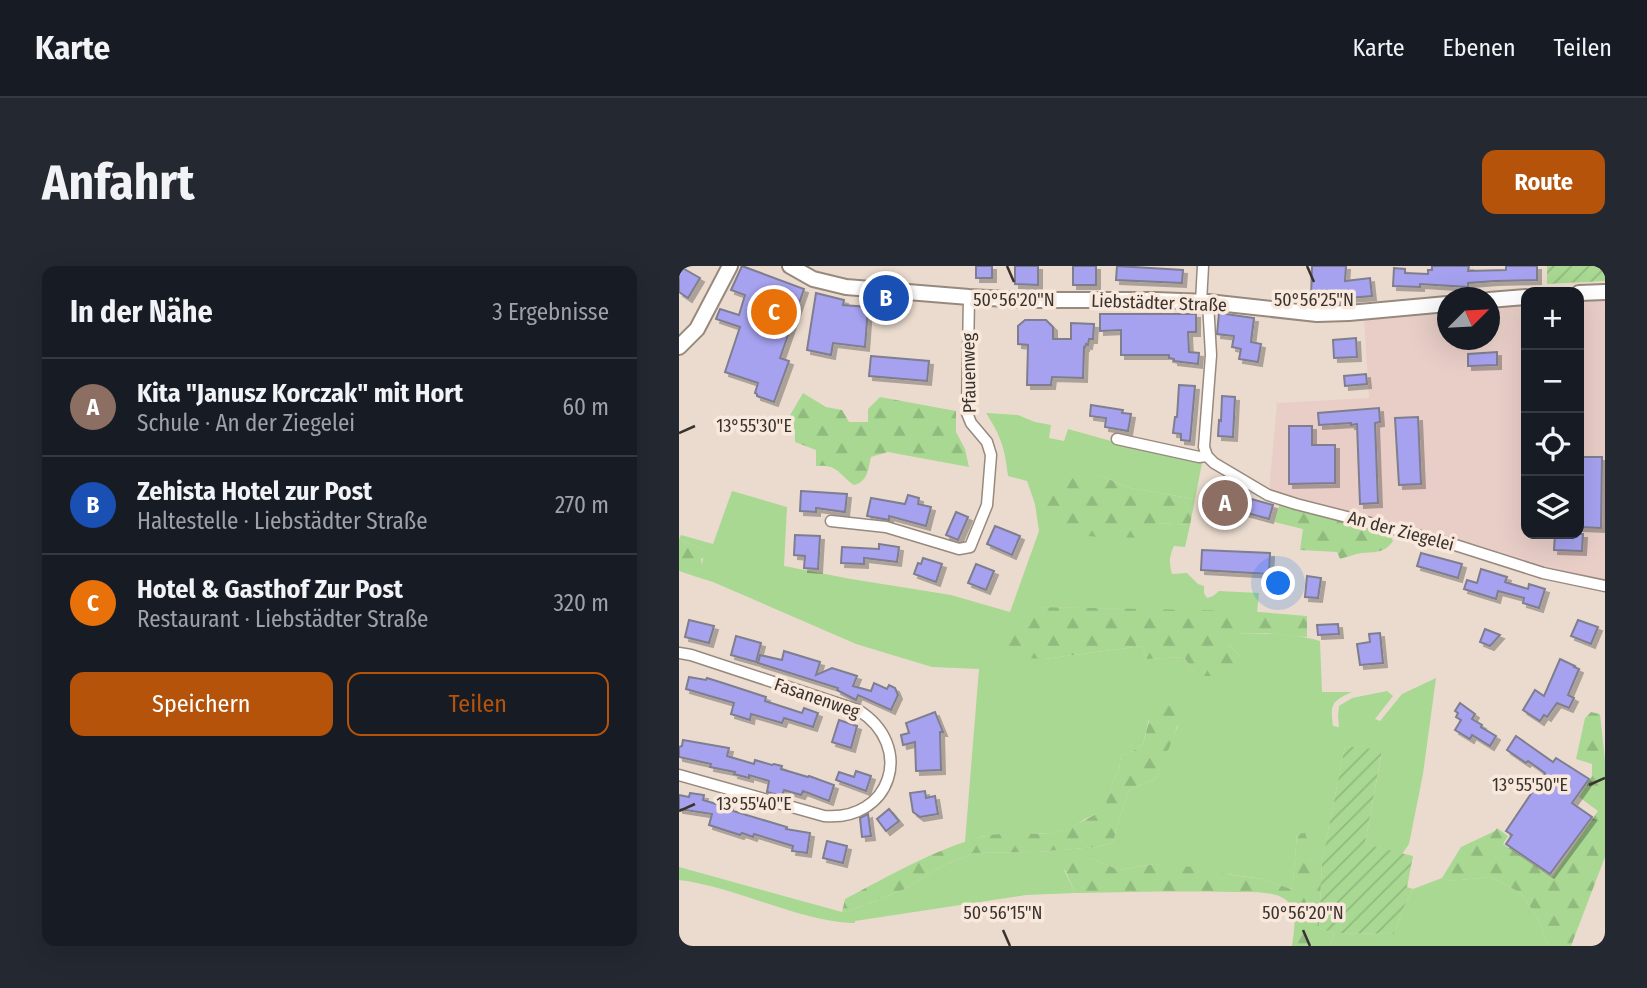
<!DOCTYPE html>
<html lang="de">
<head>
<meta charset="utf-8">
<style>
	body { margin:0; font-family:"Fira Sans Condensed",sans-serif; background:#242831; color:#f1f3f6 }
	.controls { position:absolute; right:21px; top:21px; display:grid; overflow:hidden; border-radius:14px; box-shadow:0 7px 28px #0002 }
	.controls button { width:63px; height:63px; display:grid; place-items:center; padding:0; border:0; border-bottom:2px solid #363941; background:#171b24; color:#f1f3f6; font:35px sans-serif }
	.compass { position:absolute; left:758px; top:21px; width:63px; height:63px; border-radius:50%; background:#171b24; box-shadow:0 7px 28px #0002; rotate:66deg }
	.you { position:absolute; left:600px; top:318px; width:24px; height:24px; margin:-18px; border:5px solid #fff; border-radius:50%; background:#1a73e8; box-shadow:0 0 0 10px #1a73e833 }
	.badge { display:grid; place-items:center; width:46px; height:46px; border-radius:50%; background:#b45309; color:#fff; font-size:23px; font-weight:700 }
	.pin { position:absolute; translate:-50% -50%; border:4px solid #fff; box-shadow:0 2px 7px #0006 }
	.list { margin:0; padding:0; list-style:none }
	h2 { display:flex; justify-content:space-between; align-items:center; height:91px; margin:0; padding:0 28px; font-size:30px }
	h2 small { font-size:23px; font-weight:400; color:#9ea1a6 }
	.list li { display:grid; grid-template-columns:46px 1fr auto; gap:21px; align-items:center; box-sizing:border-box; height:98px; padding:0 28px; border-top:2px solid #363941 }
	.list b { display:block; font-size:26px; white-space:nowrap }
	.list p { margin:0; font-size:23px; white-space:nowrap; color:#9ea1a6 }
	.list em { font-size:23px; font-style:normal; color:#9ea1a6 }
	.actions { display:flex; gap:14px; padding:21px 28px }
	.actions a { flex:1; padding:16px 0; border:2px solid #b45309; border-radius:14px; text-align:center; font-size:24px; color:#b45309 }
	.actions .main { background:#b45309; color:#fff }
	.icon { flex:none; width:38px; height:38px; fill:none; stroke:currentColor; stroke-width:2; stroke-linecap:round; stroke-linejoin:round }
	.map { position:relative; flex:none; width:926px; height:680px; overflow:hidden; border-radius:14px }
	header { display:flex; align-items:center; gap:42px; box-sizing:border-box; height:98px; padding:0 35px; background:#171b24; border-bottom:2px solid #363941 }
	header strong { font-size:33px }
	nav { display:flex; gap:38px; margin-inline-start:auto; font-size:24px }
	.intro { display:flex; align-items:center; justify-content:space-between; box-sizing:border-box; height:168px; padding:0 42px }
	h1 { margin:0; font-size:49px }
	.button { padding:18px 32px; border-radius:14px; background:#b45309; color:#fff; font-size:24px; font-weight:700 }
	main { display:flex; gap:42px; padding:0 42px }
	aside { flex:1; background:#171b24; border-radius:14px; box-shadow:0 7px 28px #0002 }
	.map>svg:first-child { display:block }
	.commercial { fill:#e8cec7 }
	.green { fill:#a8d892 }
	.forest { fill:url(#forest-firs) }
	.garden { fill:url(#garden-furrows) }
	.building { fill:#a6a2f0; stroke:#7e7e8e; stroke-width:2; filter:url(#shadow) }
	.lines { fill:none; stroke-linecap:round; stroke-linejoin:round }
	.street-casing { stroke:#98897d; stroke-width:13 }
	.secondary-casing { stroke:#98897d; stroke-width:18 }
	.street { stroke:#fff; stroke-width:10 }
	.secondary { stroke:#fff; stroke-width:14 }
	.ticks { fill:none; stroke:#39332e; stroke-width:2.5 }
	.labels { text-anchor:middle; stroke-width:7; stroke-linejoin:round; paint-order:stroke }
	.street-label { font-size:18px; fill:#39332e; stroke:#f9e8dc }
	.ticks-label { font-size:18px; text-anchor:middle; fill:#39332e; stroke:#f9e8dc; stroke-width:7; stroke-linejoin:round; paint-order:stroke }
</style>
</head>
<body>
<header>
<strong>Karte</strong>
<nav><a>Karte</a><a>Ebenen</a><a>Teilen</a></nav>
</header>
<div class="intro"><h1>Anfahrt</h1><a class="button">Route</a></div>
<main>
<aside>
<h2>In der Nähe<small>3 Ergebnisse</small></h2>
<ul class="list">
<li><span class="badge" style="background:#8d6e63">A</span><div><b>Kita &quot;Janusz Korczak&quot; mit Hort</b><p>Schule · An der Ziegelei</p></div><em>60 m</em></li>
<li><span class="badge" style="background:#1a4fb4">B</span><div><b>Zehista Hotel zur Post</b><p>Haltestelle · Liebstädter Straße</p></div><em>270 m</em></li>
<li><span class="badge" style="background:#e8710a">C</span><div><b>Hotel &amp; Gasthof Zur Post</b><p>Restaurant · Liebstädter Straße</p></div><em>320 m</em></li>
</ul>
<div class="actions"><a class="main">Speichern</a><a>Teilen</a></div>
</aside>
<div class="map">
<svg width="926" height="680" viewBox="0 0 926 680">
	<defs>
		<pattern id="forest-firs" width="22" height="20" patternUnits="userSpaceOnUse" patternTransform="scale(1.75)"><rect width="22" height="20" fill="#a8d892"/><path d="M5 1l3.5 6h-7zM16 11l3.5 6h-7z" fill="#91ba7e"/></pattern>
		<pattern id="garden-furrows" width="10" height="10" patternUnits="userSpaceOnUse" patternTransform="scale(1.75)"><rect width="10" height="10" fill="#a8d892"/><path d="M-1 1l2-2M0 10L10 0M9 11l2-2" fill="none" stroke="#91ba7e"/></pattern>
		<filter id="shadow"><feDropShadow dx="4" dy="4" stdDeviation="0" flood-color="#0004"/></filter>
	</defs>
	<rect width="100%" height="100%" fill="#ebdbcf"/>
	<polygon class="commercial" points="926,32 926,315 866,302 775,274 618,234 590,225 598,137 690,132 685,51 768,43 768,74 810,74 811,40 847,36 847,268 900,268 900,33"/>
	<g class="green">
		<path d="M307,147L339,149L356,156L372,159L370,172L385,175L389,163L432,175L521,193L523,197L516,233L451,222L420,209L478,257L511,259L506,281L495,280C490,290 490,297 493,308L508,307L519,318L525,320V327L528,332L534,330L540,325L580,327L578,346L359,341L365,393L463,380L468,393L505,391L517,409L560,389L550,379L554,368C583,367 613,367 641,375L643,426H673C653,435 651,438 654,460L660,461L659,450L660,440L673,432L708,425L714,430L696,453L701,455L723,428L757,412L744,508L730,578L723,588L686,578L703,485L666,480L643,595H633L629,593V586L618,568L614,616L612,623L584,613L475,598L440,604L412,592L380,593L396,627L347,629L176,655V657H172C113,653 58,621 0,614V601L163,646L173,644L226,623L261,601L295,587L357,586L417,581L434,577L438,560L450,524L477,512L493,473L499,460L470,453L464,478L456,484L442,490L440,503L433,518L426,544L406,553L393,562L373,567L305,570L286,576L300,403L253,401L177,378L34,316L21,312C25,301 21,295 27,284L0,273L2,269L34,278L53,225L108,241L105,300L172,313L272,329L331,346L360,265L356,238L348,215L329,210C326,183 322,170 307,147Z"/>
		<polygon points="811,611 842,627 861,656 869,680 651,680 655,667 715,668 724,643 734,623 763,612 770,615"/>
	</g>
	<g class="forest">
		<path d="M124,127L147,141L163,144L170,156H189V143L201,131L277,145V166L286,183L290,201L209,186L192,191C189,203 189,216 175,219C159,208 159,198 137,200V184L116,176V167L106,158Z"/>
		<path d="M379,209H420L451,222L516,233L511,259L479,257L475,272C454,271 385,274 371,260C357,248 371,220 379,209Z"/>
		<path d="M601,237L611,242L710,267L714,275C706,287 696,286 683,287C676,288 668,291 661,293L658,286L621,284L624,263L595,256Z"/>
		<polygon points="0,273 27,284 28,289 22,293 24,305 21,312 0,305"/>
		<path d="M359,341L568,345L628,350V371L586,367L555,368L550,379L560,389L559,398C544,411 536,411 517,409L505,391L468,393L463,380L365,393L334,391L320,375L329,363Z"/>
		<path d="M495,439L501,448C498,467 485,493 477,512L450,524L438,560L434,577L417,581L357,586L295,587L261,601L226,623L173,644L163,646L166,633C210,610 254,584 302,571C324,565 349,569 372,567C392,564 408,552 425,544L433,518L440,503L442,490L456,484L464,478L474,440Z"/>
		<polygon points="912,446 921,448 926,495 926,591 892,680 869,680 861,656 842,627 811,611 770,615 763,612 782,581 816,565 818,562 829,570 824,578 873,611 919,545 900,531 913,510 913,498 897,493 906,452"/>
		<path d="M626,567L631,582L629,586V593L633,595H643L640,662L655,667L651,680H613C615,664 621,639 602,631C591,625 566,626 554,626C501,625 449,626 396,627L386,604L377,600L380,593L397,590L412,592L440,604L475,598L513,601L553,609L584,613L612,623L614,616L618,568Z"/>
	</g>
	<g class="garden">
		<polygon points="868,0 926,0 926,15 868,18"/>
		<polygon points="666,480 703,484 686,578 734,590 728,621 734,623 724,643 715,668 655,667 640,662 643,595"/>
	</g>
	<g class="building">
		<polygon points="0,0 21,12 9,32 0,26"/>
		<polygon points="63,0 125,23 101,92 110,95 95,136 78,130 78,128 76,127 79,117 46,106 61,61 37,53 41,43 60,49 66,29 52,24"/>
		<rect x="297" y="0" width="16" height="12"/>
		<polygon points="336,0 359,0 359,19 336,18"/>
		<rect x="394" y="0" width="23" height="19"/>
		<polygon points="438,0 504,4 503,17 437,14"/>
		<polygon points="633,0 667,0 666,15 691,12 693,30 645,34 632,34"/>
		<polygon points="753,0 790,0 789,5 827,4 827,0 858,0 858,14 816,15 789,17 789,21 741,18 741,21 714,20 715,2 726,3 726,7 749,8 749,4 753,4"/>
		<polygon points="137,27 165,34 164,39 189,41 186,81 154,77 152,89 128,84"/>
		<polygon points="540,47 575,52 572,76 582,78 579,96 560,93 562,83 553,81 555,70 538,68"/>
		<polygon points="421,48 517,48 517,66 509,66 510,86 520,87 519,98 495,95 495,93 490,92 490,89 442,89 442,64 421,65"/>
		<polygon points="346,54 367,54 374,61 374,73 392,73 392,57 415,58 414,73 410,73 409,79 407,78 406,81 405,81 404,112 373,111 372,119 348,119 349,79 339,78 339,60"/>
		<polygon points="677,72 678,91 655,92 654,74"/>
		<polygon points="818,86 818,99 789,100 789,88"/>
		<polygon points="192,90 250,95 248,115 190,110"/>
		<polygon points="687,108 688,118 666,120 665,110"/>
		<polygon points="500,119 516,120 511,175 502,174 502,168 494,167 496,151 498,151"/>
		<polygon points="543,130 556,131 554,171 539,170 540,154 542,155"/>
		<polygon points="412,139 444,144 443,147 452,148 449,165 426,161 427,152 411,150"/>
		<polygon points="700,142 701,156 696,157 699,237 681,238 678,158 672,159 672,157 640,159 639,147"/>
		<polygon points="739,151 742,218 720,219 716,152"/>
		<polygon points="610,160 633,160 633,179 656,179 656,217 610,218"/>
		<polygon points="900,191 923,191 922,262 900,261"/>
		<polygon points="536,215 563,222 567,224 565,231 594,239 590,253 561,245 559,250 529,241"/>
		<polygon points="122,225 168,228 166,246 137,242 137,246 121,245"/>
		<polygon points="229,229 240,232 239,238 252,241 247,260 210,250 210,254 188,250 192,232 226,238"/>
		<polygon points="277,246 289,251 279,274 267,269"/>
		<polygon points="316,260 341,270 333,289 308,278"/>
		<polygon points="876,268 904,268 903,285 875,284"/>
		<polygon points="116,269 141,270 139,303 125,302 126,290 115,289"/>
		<polygon points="200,278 220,281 218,296 185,292 185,298 162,297 163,281 200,283"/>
		<polygon points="523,284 591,287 590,308 522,304"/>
		<polygon points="742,287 783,298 779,312 738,300"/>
		<polygon points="244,292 263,298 257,316 235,308 239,297 242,298"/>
		<polygon points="297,298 315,305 307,324 289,317"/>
		<polygon points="802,303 828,311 826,316 849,323 850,318 866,323 860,342 844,337 845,332 819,325 817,333 785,323 788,314 798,317"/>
		<polygon points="628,310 642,312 639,332 626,331"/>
		<polygon points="10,354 35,360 30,377 6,371"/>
		<polygon points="899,354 919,361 912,378 892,370"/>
		<polygon points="659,358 660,368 639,369 638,359"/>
		<polygon points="806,363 821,369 811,380 801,376"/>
		<polygon points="701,367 704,397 681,399 678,378 691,376 690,368"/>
		<polygon points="57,370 82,377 77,396 52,389"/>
		<polygon points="105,385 141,396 137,409 153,402 178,410 174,420 192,425 195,417 208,423 210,419 216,422 219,429 212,444 179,429 177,434 158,424 159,422 79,397 81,389 103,394"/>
		<polygon points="881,393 896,400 895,401 900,403 889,429 895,432 890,442 878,437 868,451 865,449 861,455 844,444 856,424 865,430"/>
		<polygon points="10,411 27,414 28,412 44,417 87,431 86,435 123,447 125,442 139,447 134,461 105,452 103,457 72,448 71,454 52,448 55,437 7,423"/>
		<polygon points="781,437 796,448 793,453 803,459 802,461 817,470 811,480 793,469 791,473 776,464 782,454 777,451 779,447 776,445"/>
		<polygon points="256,446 264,466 261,466 262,504 237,505 236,476 224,479 222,469 230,467 227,457"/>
		<polygon points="160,454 178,460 172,482 153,476"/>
		<polygon points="837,470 874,496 877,492 910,513 893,537 913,551 871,608 827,578 833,569 827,565 866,507 849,495 847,497 828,484"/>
		<polygon points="4,474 50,482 48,490 75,498 76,494 93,499 95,498 103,500 102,503 129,511 130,510 155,519 150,535 124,525 122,529 105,524 103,530 88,526 90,515 70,509 70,512 55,508 56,506 31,501 32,498 0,491 0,481 3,480"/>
		<polygon points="177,505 192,510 187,525 157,514 160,506 175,511"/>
		<polygon points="246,525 247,532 256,530 259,548 241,551 234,546 231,527"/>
		<polygon points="11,527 25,529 24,534 54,543 54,545 108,561 107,563 131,567 128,587 113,585 114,580 75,568 74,571 63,567 61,569 30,559 33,548 0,543 0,529 10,531"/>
		<polygon points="210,543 220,555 207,565 198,553"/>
		<polygon points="189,548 192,570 183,571 181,552"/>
		<polygon points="148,575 168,580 164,597 144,592"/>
	</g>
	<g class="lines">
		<g class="street-casing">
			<g id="street">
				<polyline points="522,36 524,0"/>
				<polyline points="529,36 532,89 525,181 528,190 535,197 589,229 617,238 773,278 864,307 926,320"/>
				<polyline points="438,173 520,191 528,190"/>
				<polyline points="152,255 207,261 280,283 291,281 308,239 312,189 308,176 292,157 288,147 290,31"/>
				<path d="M0,387L12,389L179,444C237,480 212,556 145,550L0,509"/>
			</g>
		</g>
		<g class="secondary-casing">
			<g id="secondary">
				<polyline points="111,0 134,13 167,21 290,31 349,34 476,34 529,36 638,48 670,47 768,38"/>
				<polyline points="900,27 926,26"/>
				<polyline points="810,34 847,31"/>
				<polyline points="0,81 18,63 51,0"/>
			</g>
		</g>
		<use href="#street" class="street"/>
		<use href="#secondary" class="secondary"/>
	</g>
	<path class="ticks" d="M328,0L335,16M628,0L635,16M0,167L16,160M910,519L926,512M0,545L16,538M324,664L331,680M624,664L631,680"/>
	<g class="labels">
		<g class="street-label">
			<text transform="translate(480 37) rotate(2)" y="6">Liebstädter Straße</text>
			<text transform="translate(290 107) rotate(-91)" y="6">Pfauenweg</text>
			<text transform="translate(722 265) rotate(15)" y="6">An der Ziegelei</text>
			<text transform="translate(138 432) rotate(19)" y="6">Fasanenweg</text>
		</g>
	</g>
	<g class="ticks-label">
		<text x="335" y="40">50°56'20"N</text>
		<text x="635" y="40">50°56'25"N</text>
		<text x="75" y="166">13°55'30"E</text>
		<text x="851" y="525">13°55'50"E</text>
		<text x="75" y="544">13°55'40"E</text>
		<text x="324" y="653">50°56'15"N</text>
		<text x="624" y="653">50°56'20"N</text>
	</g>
</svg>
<div class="controls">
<button>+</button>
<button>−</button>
<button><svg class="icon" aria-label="locate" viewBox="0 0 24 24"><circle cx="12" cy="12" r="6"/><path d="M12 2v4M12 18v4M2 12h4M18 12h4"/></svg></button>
<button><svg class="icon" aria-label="layers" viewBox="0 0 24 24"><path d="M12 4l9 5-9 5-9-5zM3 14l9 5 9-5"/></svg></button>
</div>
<svg class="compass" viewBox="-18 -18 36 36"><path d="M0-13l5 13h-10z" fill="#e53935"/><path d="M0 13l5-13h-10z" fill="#9ea1a6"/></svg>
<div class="you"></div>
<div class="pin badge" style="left:546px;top:237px;background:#8d6e63">A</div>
<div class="pin badge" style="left:207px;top:32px;background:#1a4fb4">B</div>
<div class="pin badge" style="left:95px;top:46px;background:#e8710a">C</div>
</div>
</main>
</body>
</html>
